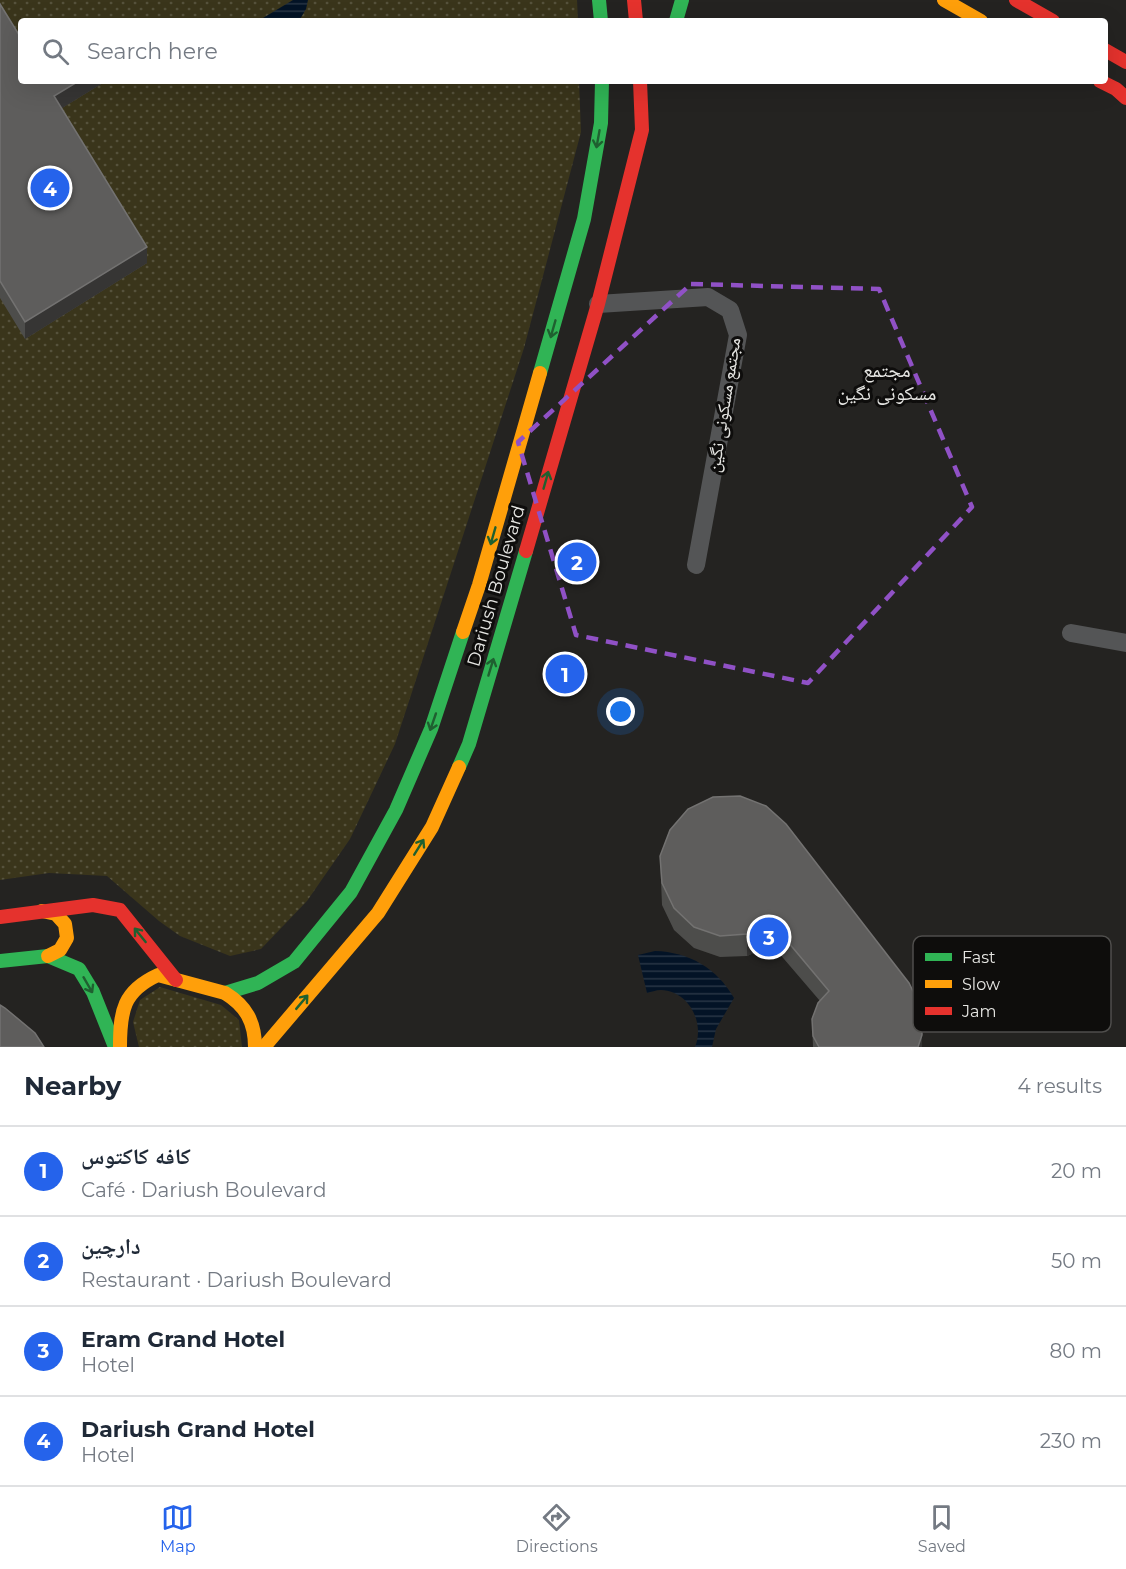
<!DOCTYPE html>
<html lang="en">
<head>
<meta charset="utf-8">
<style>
	body { margin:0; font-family:Montserrat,"Noto Naskh Arabic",sans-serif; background:#f6f6f7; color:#1f2937 }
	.you { position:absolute; left:621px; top:712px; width:21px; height:21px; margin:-15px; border:4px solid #fff; border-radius:50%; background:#1a73e8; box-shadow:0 0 0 9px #1a73e833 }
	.badge { display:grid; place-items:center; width:39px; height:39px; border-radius:50%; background:#2563eb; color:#fff; font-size:20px; font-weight:700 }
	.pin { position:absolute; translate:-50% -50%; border:3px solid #fff; box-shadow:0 2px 6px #0006 }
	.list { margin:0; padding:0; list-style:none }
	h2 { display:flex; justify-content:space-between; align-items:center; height:78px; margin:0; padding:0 24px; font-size:26px }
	h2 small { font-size:20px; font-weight:400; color:#747a83 }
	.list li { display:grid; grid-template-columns:39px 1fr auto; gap:18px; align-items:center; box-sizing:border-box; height:90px; padding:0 24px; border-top:2px solid #e0e1e3 }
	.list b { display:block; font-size:22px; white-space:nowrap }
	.list p { margin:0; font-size:20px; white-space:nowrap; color:#747a83 }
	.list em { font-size:20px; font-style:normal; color:#747a83 }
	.icon { flex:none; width:33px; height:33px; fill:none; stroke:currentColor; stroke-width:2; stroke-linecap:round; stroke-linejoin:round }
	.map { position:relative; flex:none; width:1126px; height:1047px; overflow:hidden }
	.search { position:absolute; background:#fff; box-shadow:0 6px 24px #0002; left:18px; right:18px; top:18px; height:66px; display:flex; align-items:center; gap:15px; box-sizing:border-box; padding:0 21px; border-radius:6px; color:#747a83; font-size:22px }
	.sheet { height:438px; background:#fff }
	nav { display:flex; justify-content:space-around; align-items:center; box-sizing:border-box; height:84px; border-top:2px solid #e0e1e3; background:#fff; font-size:16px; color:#747a83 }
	nav a { display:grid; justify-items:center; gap:3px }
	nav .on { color:#2563eb }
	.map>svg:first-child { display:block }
	.grass { fill:url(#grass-dots) }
	.water { fill:url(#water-rules) }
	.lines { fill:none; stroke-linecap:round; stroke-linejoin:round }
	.street { stroke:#545556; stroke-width:18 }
	.fast { stroke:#30b455; stroke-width:14 }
	.slow { stroke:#ff9f0a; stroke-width:14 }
	.jam { stroke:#e5322d; stroke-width:14 }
	.wall { fill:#4d4d4b }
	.shaded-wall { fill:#363534 }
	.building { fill:#5e5d5c; stroke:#737271; stroke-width:1.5 }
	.oneway { stroke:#1f6030 }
	.marked { fill:none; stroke:#9051c6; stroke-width:4.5; stroke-dasharray:12 8; stroke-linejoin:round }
	.labels { text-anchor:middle; stroke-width:6; stroke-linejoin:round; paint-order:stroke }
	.street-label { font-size:18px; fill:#e6e6e3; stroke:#0e0d0c }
	.neighbourhood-label { font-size:20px; fill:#e6e6e3; stroke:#0e0d0c }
	.key { fill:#0e0d0c; stroke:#4f4e4c; stroke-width:1.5 }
	.key-label { font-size:16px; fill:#e6e6e3 }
</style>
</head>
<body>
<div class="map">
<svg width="1126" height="1047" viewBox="0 0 1126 1047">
	<defs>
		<pattern id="grass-dots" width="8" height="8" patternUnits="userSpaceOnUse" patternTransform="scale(1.5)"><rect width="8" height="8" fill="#3a351b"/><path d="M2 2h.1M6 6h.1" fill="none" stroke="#56523c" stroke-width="1.8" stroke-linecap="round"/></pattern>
		<pattern id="water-rules" width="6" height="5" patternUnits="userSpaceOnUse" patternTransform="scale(1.5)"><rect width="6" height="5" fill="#031326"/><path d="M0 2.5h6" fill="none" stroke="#283545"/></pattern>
	</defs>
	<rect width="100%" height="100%" fill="#242321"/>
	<g class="grass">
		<polygon points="0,0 577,0 578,21 21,21 21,81 579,81 581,132 524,348 446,588 395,744 350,839 307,901 261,949 230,956 180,936 159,921 107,876 49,873 0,880"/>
		<polygon points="160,987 221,1005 239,1020 242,1047 139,1047 133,1022 140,1000"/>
	</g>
	<g class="water">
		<polygon points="293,0 308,0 306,9 299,21 258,21"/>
		<path d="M655,951C689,952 717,968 734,998L716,1029L712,1047H695C705,1023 689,991 661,990C656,990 651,992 647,993L638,955Z"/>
	</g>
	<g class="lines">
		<g class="street">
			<polyline points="598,304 708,297 730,310 738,335 696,565"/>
			<polyline points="1071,633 1126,643"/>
		</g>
		<g class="fast">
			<polyline points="599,0 601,21"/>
			<polyline points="676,21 682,0"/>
			<polyline points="540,373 584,219 601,123 602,81"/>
			<polyline points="459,767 469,744 526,551"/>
			<polyline points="0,961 48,956 79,969 93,992 115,1047"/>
			<polyline points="225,993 258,983 294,962 351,892 396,810 431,729 463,632"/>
		</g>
		<g class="slow">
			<polyline points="944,0 981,21"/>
			<polyline points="463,632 479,585 540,373"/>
			<polyline points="42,911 56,914 65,924 67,938 60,950 48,956"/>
			<path d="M120,1047C120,1011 123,991 158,975L225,993C246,1006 255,1022 255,1047"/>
			<polyline points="264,1047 378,913 432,827 459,767"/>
		</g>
		<g class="jam">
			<polyline points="634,0 636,21"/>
			<polyline points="1016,0 1053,21"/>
			<polyline points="1105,50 1126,62"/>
			<polyline points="1100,81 1116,89 1126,98"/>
			<polyline points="526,551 598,304 642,130 640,81"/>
			<polyline points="0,917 93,905 120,910 176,980"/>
		</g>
	</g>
	<g class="wall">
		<polygon points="0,4 21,81 106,81 62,108 147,263 25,339 0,298"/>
		<polygon points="670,830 922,1047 813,1047 812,1019 820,1001 772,945 747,956 720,957 694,948 674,930 662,905 660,856"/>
	</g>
	<g class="shaded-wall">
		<polygon points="79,81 106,81 54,113 54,96"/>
		<polygon points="147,247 147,263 25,339 25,322"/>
		<polygon points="772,923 772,945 747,956 747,934"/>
		<polygon points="922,1035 922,1047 918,1047"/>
	</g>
	<g class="building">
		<polygon points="0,4 21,38 21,81 79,81 54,96 147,247 25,322 0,281"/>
		<polygon points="740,796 766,806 786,824 909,983 921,1008 922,1035 918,1047 819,1047 813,1036 812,1019 818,1003 829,991 772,923 747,934 720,936 694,927 674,908 662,883 660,856 670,830 688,809 713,797"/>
		<polygon points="0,1005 5,1008 35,1033 44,1047 0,1047"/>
	</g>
	<defs><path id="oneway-shaft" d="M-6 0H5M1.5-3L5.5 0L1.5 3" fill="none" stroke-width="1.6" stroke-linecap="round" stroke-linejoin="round" transform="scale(1.5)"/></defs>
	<g class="oneway">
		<use href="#oneway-shaft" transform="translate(598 139) rotate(100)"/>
		<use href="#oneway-shaft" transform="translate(553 329) rotate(106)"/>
		<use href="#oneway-shaft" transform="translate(546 480) rotate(-74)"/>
		<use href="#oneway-shaft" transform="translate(493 536) rotate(106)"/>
		<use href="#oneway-shaft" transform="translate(491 667) rotate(-73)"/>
		<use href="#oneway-shaft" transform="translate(433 722) rotate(109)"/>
		<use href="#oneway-shaft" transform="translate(419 847) rotate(-58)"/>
		<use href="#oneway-shaft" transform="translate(140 935) rotate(-129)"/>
		<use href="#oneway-shaft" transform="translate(88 985) rotate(60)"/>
		<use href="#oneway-shaft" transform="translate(302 1002) rotate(-50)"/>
	</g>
	<path class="marked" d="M691,284L879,289L972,507L808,683L576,635L518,442Z"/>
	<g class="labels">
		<g class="street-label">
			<text transform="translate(724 405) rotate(-81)" y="6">مجتمع مسکونی نگین</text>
			<text transform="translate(496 586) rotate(-74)" y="6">Dariush Boulevard</text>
		</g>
		<g class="neighbourhood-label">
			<text x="887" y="377">مجتمع<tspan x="887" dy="23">مسکونی نگین</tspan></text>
		</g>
	</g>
	<rect x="913" y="936" width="198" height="96" rx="9" class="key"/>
	<rect x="925" y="953" width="27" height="8" fill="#30b455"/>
	<rect x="925" y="980" width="27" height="8" fill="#ff9f0a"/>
	<rect x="925" y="1007" width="27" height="8" fill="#e5322d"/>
	<g class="key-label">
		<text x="962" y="963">Fast</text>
		<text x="962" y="990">Slow</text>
		<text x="962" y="1017">Jam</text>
	</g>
</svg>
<div class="you"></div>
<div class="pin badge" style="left:565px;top:674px">1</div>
<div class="pin badge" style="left:577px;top:562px">2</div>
<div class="pin badge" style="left:769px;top:937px">3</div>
<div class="pin badge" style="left:50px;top:188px">4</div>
<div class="search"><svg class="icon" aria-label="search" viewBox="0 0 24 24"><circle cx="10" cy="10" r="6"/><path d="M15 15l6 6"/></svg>Search here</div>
</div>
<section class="sheet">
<h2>Nearby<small>4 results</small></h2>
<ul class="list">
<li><span class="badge">1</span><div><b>کافه کاکتوس</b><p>Café · Dariush Boulevard</p></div><em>20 m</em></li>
<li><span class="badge">2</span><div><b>دارچین</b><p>Restaurant · Dariush Boulevard</p></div><em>50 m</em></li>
<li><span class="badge">3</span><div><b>Eram Grand Hotel</b><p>Hotel</p></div><em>80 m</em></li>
<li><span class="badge">4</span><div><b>Dariush Grand Hotel</b><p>Hotel</p></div><em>230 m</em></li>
</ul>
</section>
<nav>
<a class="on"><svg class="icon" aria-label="map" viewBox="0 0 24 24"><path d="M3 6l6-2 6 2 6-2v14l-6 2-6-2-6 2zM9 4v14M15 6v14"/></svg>Map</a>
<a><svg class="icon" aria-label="directions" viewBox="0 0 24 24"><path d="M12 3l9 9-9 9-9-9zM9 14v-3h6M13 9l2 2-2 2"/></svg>Directions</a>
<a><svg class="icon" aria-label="saved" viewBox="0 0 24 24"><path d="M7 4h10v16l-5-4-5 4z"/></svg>Saved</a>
</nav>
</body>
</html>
